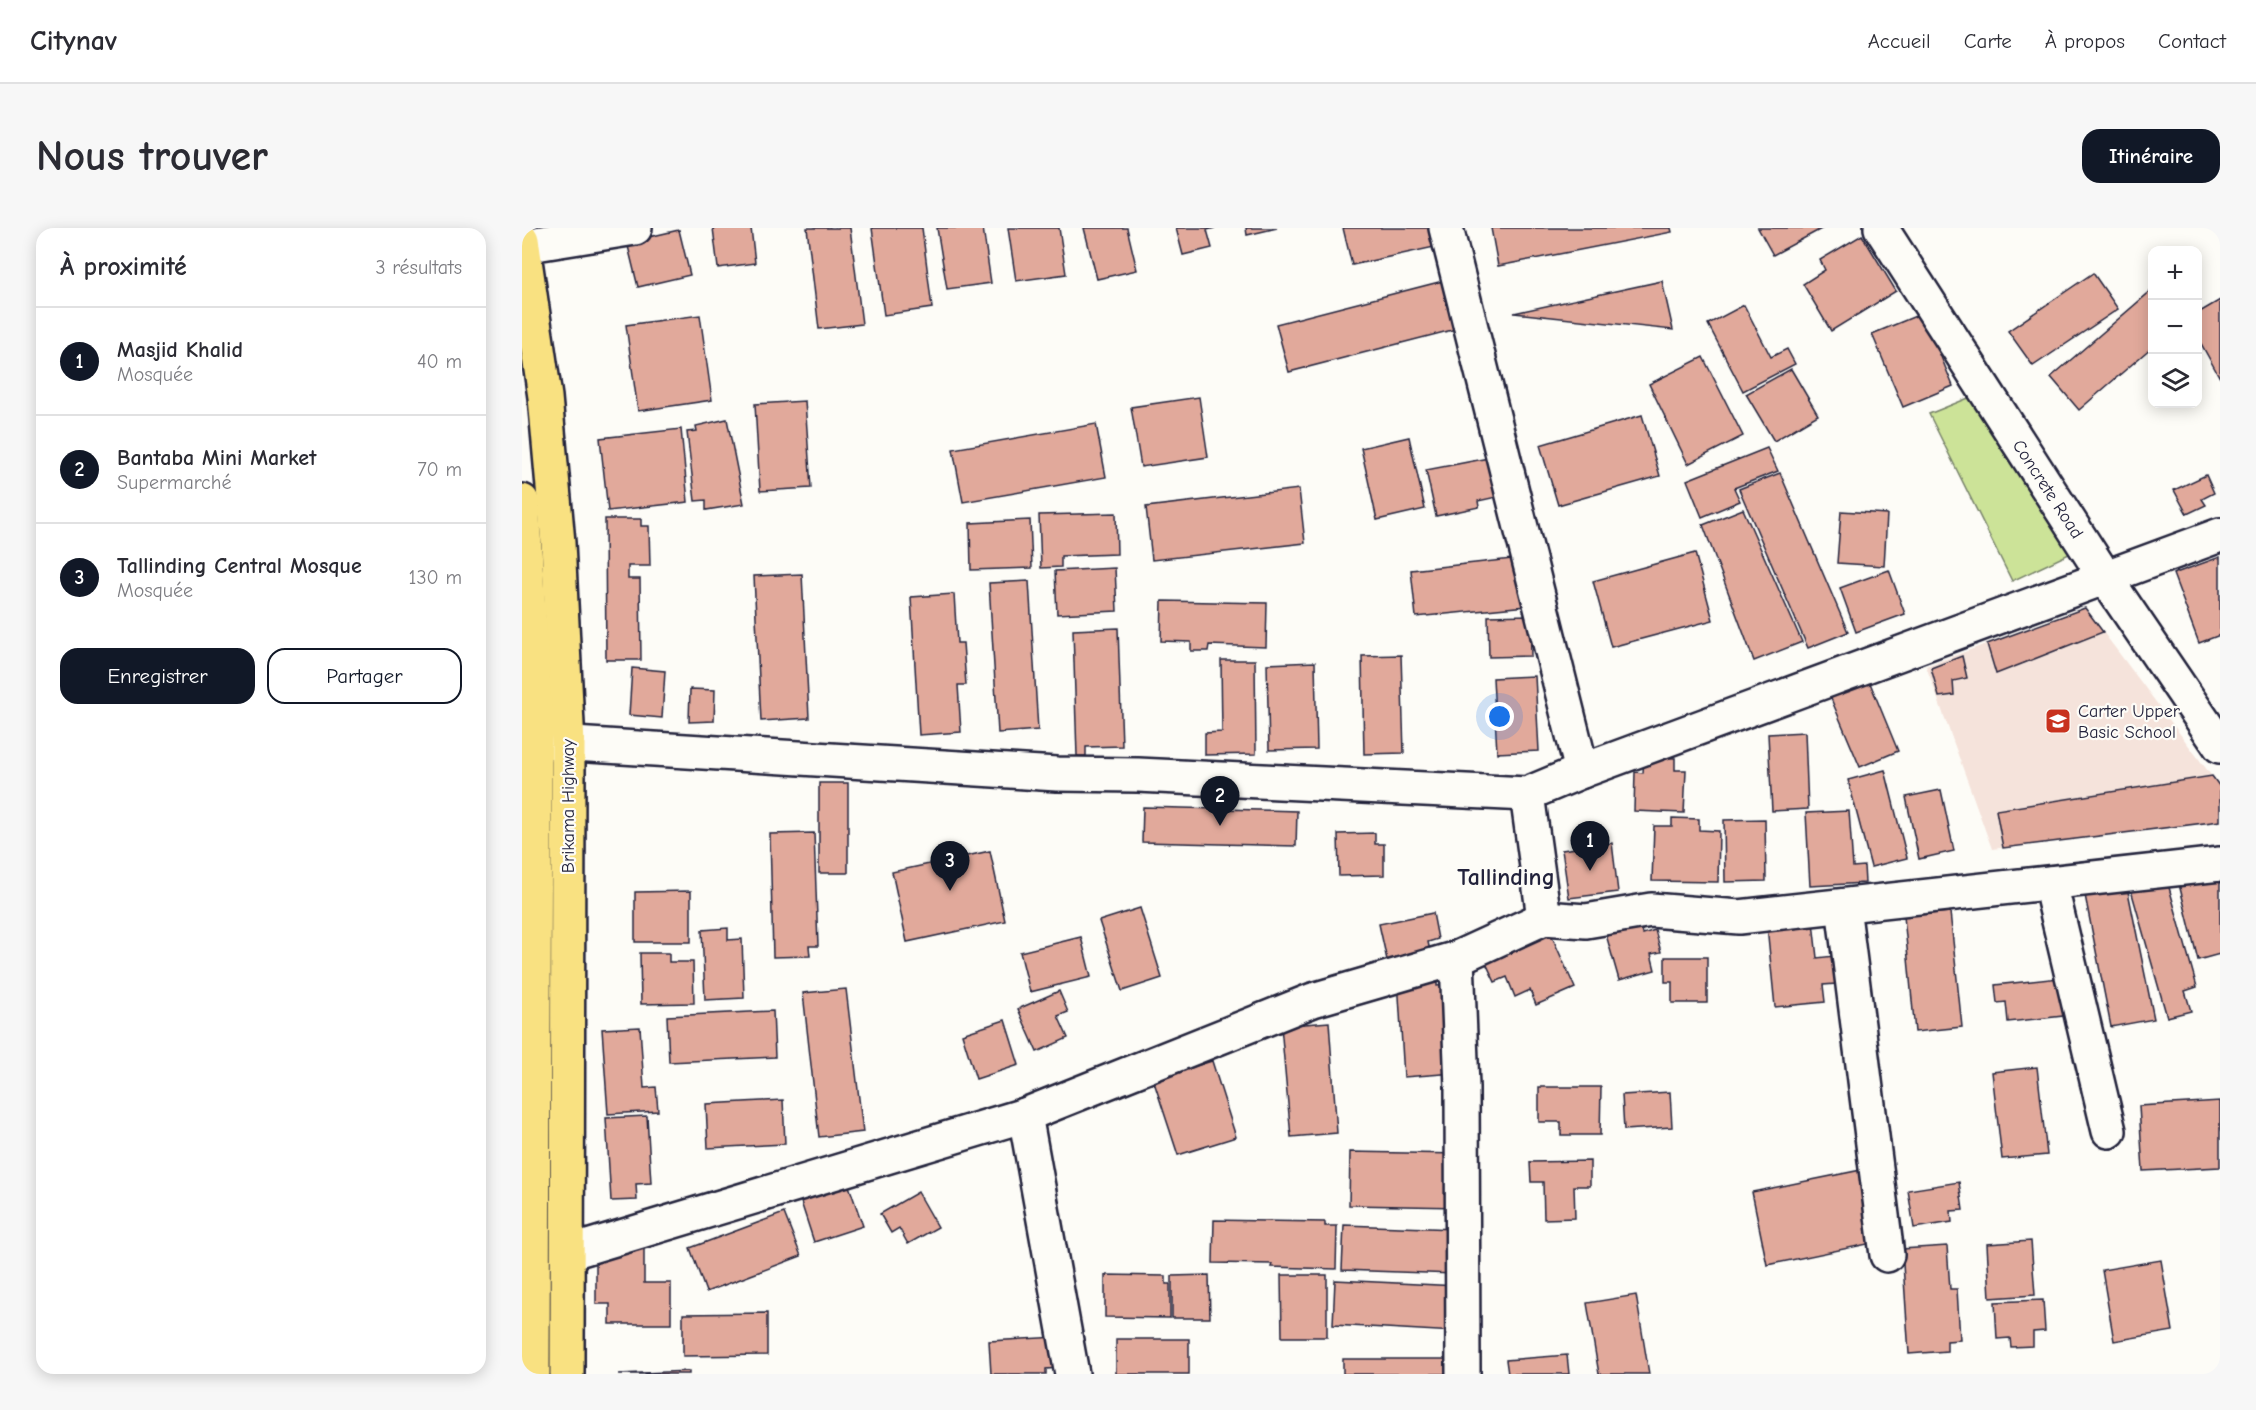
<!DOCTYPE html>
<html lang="fr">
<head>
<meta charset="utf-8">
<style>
	body { margin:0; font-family:"Comic Neue",sans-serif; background:#f7f7f7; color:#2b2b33 }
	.controls { position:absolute; right:18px; top:18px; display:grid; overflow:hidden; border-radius:12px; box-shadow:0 3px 15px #0003 }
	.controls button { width:54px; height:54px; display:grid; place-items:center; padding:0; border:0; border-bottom:2px solid #e1e1e2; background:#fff; color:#2b2b33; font:30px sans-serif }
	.you { position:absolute; left:978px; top:489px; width:21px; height:21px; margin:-15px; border:4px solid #fff; border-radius:50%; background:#1a73e8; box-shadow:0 0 0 9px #1a73e833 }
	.badge { display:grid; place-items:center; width:39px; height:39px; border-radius:50%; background:#111827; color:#fff; font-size:20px; font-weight:700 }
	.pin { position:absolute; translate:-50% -50px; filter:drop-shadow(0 2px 3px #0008) }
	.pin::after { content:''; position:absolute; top:32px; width:21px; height:18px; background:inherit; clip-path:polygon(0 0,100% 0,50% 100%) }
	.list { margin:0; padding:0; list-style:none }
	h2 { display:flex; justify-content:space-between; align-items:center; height:78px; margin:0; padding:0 24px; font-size:26px }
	h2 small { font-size:20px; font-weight:400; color:#7c7c81 }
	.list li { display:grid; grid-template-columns:39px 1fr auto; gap:18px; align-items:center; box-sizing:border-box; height:108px; padding:0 24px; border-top:2px solid #e1e1e2 }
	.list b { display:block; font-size:22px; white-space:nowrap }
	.list p { margin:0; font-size:20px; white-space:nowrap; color:#7c7c81 }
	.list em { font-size:20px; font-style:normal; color:#7c7c81 }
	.actions { display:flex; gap:12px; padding:18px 24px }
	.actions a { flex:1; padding:14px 0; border:2px solid #111827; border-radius:18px; text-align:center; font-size:21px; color:#111827 }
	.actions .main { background:#111827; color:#fff }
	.icon { flex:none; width:33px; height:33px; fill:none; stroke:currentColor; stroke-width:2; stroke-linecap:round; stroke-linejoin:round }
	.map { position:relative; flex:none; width:1698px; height:1146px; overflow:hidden; border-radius:18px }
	header { display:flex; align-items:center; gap:36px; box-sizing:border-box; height:84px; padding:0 30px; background:#fff; border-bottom:2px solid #e1e1e2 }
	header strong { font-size:28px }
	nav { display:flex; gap:33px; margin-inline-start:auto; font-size:21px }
	.intro { display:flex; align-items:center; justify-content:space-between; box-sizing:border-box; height:144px; padding:0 36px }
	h1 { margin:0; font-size:42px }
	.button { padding:15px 27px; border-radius:18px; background:#111827; color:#fff; font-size:21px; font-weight:700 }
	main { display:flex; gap:36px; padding:0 36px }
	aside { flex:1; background:#fff; border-radius:18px; box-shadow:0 3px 15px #0003 }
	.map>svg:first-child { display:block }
	.built { fill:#f5e3db }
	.green { fill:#cce398; stroke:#77826a; stroke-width:1.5 }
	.building { fill:#e1a99b; stroke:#22223b; stroke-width:1.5 }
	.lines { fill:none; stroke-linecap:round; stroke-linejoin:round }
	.minor-casing { stroke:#22223b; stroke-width:38 }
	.highway-casing { stroke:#22223b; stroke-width:38 }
	.minor { stroke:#fdfcf7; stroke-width:33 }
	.highway { stroke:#f9e181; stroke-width:33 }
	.labels { text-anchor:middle; stroke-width:4.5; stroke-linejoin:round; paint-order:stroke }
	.street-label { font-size:18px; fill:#22223b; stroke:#fdfcf7 }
	.poi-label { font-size:18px; fill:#22223b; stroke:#fdfcf7; text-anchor:start }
	.district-label { font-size:24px; font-weight:bold; fill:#22223b; stroke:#fdfcf7 }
</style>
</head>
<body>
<header>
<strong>Citynav</strong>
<nav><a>Accueil</a><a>Carte</a><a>À propos</a><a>Contact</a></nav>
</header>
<div class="intro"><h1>Nous trouver</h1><a class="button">Itinéraire</a></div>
<main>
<aside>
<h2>À proximité<small>3 résultats</small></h2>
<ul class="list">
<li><span class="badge">1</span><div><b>Masjid Khalid</b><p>Mosquée</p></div><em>40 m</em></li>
<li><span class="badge">2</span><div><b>Bantaba Mini Market</b><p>Supermarché</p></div><em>70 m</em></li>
<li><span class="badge">3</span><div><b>Tallinding Central Mosque</b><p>Mosquée</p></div><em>130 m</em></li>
</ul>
<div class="actions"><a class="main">Enregistrer</a><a>Partager</a></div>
</aside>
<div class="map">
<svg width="1698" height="1146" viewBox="0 0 1698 1146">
	<rect width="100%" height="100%" fill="#fdfcf7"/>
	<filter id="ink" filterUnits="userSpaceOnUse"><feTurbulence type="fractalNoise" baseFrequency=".0167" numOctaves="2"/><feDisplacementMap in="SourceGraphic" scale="12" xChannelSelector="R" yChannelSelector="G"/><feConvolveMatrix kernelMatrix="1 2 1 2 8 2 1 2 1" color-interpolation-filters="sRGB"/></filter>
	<g filter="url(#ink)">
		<polygon class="built" points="1563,380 1698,559 1698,593 1470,621 1404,438"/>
		<polygon class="green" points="1459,165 1564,318 1490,353 1407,186"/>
		<g class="building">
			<polygon points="191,0 229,0 233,35 196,40"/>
			<polygon points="285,0 328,0 340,96 297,101"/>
			<polygon points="350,0 400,0 410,80 362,87"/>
			<polygon points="415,0 461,0 469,55 425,61"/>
			<polygon points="486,0 537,0 544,46 494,53"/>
			<polygon points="562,0 605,0 615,42 575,51"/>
			<polygon points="654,0 693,0 685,2 690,20 661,27"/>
			<polygon points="724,0 755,0 725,7"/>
			<polygon points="821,0 922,0 926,16 830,37"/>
			<polygon points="969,0 1149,0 1150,4 976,38"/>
			<polygon points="1236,0 1301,0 1251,27"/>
			<polygon points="157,2 168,47 116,59 105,14"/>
			<polygon points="1340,7 1374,63 1309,103 1281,56 1303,42 1298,32"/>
			<polygon points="1571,45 1596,81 1511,138 1486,103"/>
			<polygon points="921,53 934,101 767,144 754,96"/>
			<polygon points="1140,53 1151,102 992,85"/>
			<polygon points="1630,62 1630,119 1557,182 1529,149"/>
			<polygon points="1698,72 1698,150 1676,110 1676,85"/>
			<polygon points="1222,77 1249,129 1265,121 1273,136 1221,163 1186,96"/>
			<polygon points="1401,85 1431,158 1381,179 1350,106"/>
			<polygon points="178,87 190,172 116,183 104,97"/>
			<polygon points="1181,129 1221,208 1166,236 1127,156"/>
			<polygon points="1269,141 1296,187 1252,213 1224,166"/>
			<polygon points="677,169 686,229 619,239 609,179"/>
			<polygon points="283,173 289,260 238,263 233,176"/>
			<polygon points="1120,187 1138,248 1036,277 1018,217"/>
			<polygon points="205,191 222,276 184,282 184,272 173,273 165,204 175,203 174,198"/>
			<polygon points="574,196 584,249 441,274 431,221"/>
			<polygon points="159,201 166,274 86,283 78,210"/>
			<polygon points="887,209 903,281 855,292 839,220"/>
			<polygon points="1245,220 1256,243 1212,260 1218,273 1180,289 1165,252"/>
			<polygon points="972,229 979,268 956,273 957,279 914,288 904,242"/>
			<polygon points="1258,245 1326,404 1286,420 1217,261"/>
			<polygon points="1684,247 1692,265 1680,271 1684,277 1665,286 1652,262"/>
			<polygon points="777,261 783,315 630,332 624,279"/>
			<polygon points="1221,281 1280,414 1232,433 1181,297"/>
			<polygon points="1319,283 1365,286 1362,338 1315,335"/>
			<polygon points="594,285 595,326 539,328 539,339 519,340 517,287"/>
			<polygon points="83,291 119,291 119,298 127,298 128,338 106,338 106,351 118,351 119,432 84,432"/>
			<polygon points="508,292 510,340 449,342 448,295"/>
			<polygon points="1173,325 1191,392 1089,419 1071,353"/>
			<polygon points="1698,329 1698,407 1677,415 1651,346"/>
			<polygon points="999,330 1004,378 894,389 889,342"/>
			<polygon points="593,340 595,383 535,386 533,343"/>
			<polygon points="1367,342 1383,386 1334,404 1318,360"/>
			<polygon points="280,346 287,490 239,493 232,348"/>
			<polygon points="507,353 516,502 476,505 467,355"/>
			<polygon points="432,366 435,415 441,415 444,457 436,457 439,504 397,507 389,369"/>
			<polygon points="640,373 745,375 744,419 687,417 686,423 669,423 669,414 639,413"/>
			<polygon points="1563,380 1581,404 1474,446 1465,416"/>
			<polygon points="1008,387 1009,428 967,429 966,388"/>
			<polygon points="596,400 600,518 564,519 564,528 555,528 551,402"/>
			<polygon points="879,427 882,525 842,526 840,428"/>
			<polygon points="1440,428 1445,450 1431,453 1432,467 1417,469 1409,440"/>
			<polygon points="699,432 733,432 734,526 683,527 683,505 700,504"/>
			<polygon points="793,434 795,521 747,522 745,436"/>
			<polygon points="110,440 143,443 140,490 107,487"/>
			<polygon points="1013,448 1017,523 975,525 971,450"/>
			<polygon points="1346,450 1376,523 1338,539 1307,466"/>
			<polygon points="168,461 193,462 192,493 167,494"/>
			<polygon points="1283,504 1286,581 1250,583 1246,506"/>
			<polygon points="1122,529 1153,530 1153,542 1164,542 1162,585 1112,583 1113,544 1121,545"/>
			<polygon points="1363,542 1385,630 1349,639 1326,552"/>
			<polygon points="1690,548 1698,559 1698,593 1481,620 1474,582"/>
			<rect x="297" y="555" width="29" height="90"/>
			<polygon points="1419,562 1432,623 1397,631 1384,569"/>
			<polygon points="621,579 775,583 774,618 620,614"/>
			<polygon points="1327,583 1331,639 1342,638 1343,655 1288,658 1284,585"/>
			<polygon points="1150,590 1177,591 1177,602 1197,603 1196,654 1130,653 1132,598 1150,598"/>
			<polygon points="1243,591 1244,653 1203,654 1202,592"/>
			<polygon points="292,605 296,718 287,718 288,728 251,729 248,606"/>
			<polygon points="853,605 853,616 862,616 862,647 817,648 816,606"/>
			<polygon points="1090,615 1096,664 1047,670 1040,622"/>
			<polygon points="468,623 483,693 385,714 370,644"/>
			<polygon points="1639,631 1675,759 1663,763 1669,783 1645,789 1609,662"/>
			<polygon points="1651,632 1698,647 1698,726 1676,732"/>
			<polygon points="1602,644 1632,791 1589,799 1560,652"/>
			<polygon points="169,663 169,714 113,714 113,664"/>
			<polygon points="618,680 640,750 600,763 577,693"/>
			<polygon points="1428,684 1440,799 1393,804 1382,688"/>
			<polygon points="911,685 916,711 906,714 908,723 865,732 857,696"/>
			<polygon points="1118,694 1121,706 1133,702 1139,724 1129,726 1133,742 1097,752 1083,703"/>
			<polygon points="1291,694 1295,730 1312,728 1314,756 1301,757 1303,774 1253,779 1245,698"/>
			<polygon points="206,700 206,712 220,711 222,770 183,772 180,702"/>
			<polygon points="1028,704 1053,760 1014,777 1008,762 993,769 985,749 973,754 964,735 986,725 984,722"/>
			<polygon points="559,709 569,749 508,764 498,724"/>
			<polygon points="118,725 147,725 147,734 171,734 172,775 119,776"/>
			<polygon points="1143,729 1185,729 1185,775 1150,775 1150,754 1143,754"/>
			<polygon points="1546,749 1550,787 1486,794 1484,774 1475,775 1473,757"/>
			<polygon points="915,750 915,758 927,757 933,845 882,849 876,752"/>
			<polygon points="324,761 341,904 297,909 281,765"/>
			<polygon points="537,763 546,784 536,788 546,810 515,824 496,781"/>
			<polygon points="251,783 253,829 147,834 145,788"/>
			<polygon points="483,792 497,837 454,851 440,806"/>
			<polygon points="807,794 815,905 769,909 759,798"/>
			<polygon points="118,799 122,860 134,859 136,883 86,886 80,801"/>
			<polygon points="690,833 714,909 656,927 631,851"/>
			<polygon points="1515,839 1525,927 1480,931 1470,844"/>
			<polygon points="1017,859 1079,859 1078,907 1039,907 1039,894 1017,894"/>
			<polygon points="1148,864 1150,899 1102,902 1100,867"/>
			<polygon points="261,872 263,916 186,920 184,876"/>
			<polygon points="1698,873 1698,939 1621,943 1617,878"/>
			<polygon points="125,888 129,955 114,956 115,972 89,973 84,890"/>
			<polygon points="828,924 939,926 938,979 827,977"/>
			<polygon points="1068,933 1068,958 1052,958 1053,990 1022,991 1021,954 1009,954 1008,934"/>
			<polygon points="1344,941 1360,1013 1245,1037 1230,964"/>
			<polygon points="1437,954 1441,982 1429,983 1430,994 1392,1000 1386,962"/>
			<polygon points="326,955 341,998 292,1014 278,971"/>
			<polygon points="396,964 416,999 386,1016 377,1000 369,1005 358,986"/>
			<polygon points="262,985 279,1028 184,1064 168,1020"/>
			<polygon points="692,992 803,994 803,998 815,998 814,1041 749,1039 750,1036 691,1035"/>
			<polygon points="822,997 934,1001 933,1046 820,1042"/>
			<polygon points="1509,1013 1513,1067 1468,1070 1465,1016"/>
			<polygon points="122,1017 122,1055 149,1055 149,1096 88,1096 88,1076 74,1076 74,1023"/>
			<polygon points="1425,1018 1428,1061 1435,1061 1438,1112 1425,1113 1425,1123 1387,1126 1380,1021"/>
			<polygon points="1639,1032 1651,1103 1592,1113 1580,1042"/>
			<polygon points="583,1047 644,1048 644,1056 648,1056 648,1090 583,1089"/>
			<polygon points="687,1047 688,1090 650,1090 650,1048"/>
			<polygon points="759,1047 805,1047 805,1109 760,1109"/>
			<polygon points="813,1052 936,1058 933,1104 811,1097"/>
			<polygon points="1114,1067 1127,1146 1077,1146 1065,1075"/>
			<polygon points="1521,1072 1523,1103 1511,1104 1511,1118 1489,1119 1488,1110 1475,1111 1473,1074"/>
			<polygon points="245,1085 245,1127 161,1128 161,1086"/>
			<polygon points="536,1109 538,1140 524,1141 524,1146 469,1146 467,1113"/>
			<rect x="594" y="1111" width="73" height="35"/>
			<polygon points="1045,1127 1047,1146 986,1146 984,1132"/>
			<rect x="821" y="1131" width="112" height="15"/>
			<polygon points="167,1143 167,1146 96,1146"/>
		</g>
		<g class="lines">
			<g class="minor-casing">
				<g id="minor">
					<polyline points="924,0 1060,543"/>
					<polyline points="1359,0 1583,349 1698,518"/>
					<polyline points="1,18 113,0"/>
					<polyline points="19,514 535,546 616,547 1005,566 1060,543 1698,307"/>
					<polyline points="1005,566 1022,690"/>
					<polyline points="1528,655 1587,903"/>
					<polyline points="1321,678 1365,1027"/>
					<polyline points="935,730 940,859 941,1146"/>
					<polyline points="503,887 550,1146"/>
					<polyline points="46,1025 503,887 791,772 935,730 1022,690 1064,693 1129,682 1217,689 1698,636"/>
				</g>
			</g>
			<g class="highway-casing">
				<g id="highway">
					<polyline points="0,12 23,169 36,315 46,517 45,1146"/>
					<polyline points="0,273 13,478 11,1146"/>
				</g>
			</g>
			<use href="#minor" class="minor"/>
			<use href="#highway" class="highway"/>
		</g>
	</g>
	<defs>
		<g id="school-square" transform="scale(1.35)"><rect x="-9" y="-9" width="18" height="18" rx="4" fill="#c8321e" stroke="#fdfcf7"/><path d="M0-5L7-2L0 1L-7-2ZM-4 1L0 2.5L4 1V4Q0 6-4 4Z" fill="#fff"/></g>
	</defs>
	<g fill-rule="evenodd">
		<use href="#school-square" x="1536" y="493"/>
	</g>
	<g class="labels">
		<g class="street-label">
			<text transform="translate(1526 261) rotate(57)" y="6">Concrete Road</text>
			<text transform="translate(46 578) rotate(-90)" y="6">Brikama Highway</text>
		</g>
		<g class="poi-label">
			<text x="1556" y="489">Carter Upper<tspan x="1556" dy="21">Basic School</tspan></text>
		</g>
		<g class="district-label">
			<text x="984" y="657">Tallinding</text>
		</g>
	</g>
</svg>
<div class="controls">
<button>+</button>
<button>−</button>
<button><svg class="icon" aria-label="layers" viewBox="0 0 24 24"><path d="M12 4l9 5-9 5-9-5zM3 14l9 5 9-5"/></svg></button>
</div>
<div class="you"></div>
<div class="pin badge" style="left:1068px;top:643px">1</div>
<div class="pin badge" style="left:698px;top:598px">2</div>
<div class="pin badge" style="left:428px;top:663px">3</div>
</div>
</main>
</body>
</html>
